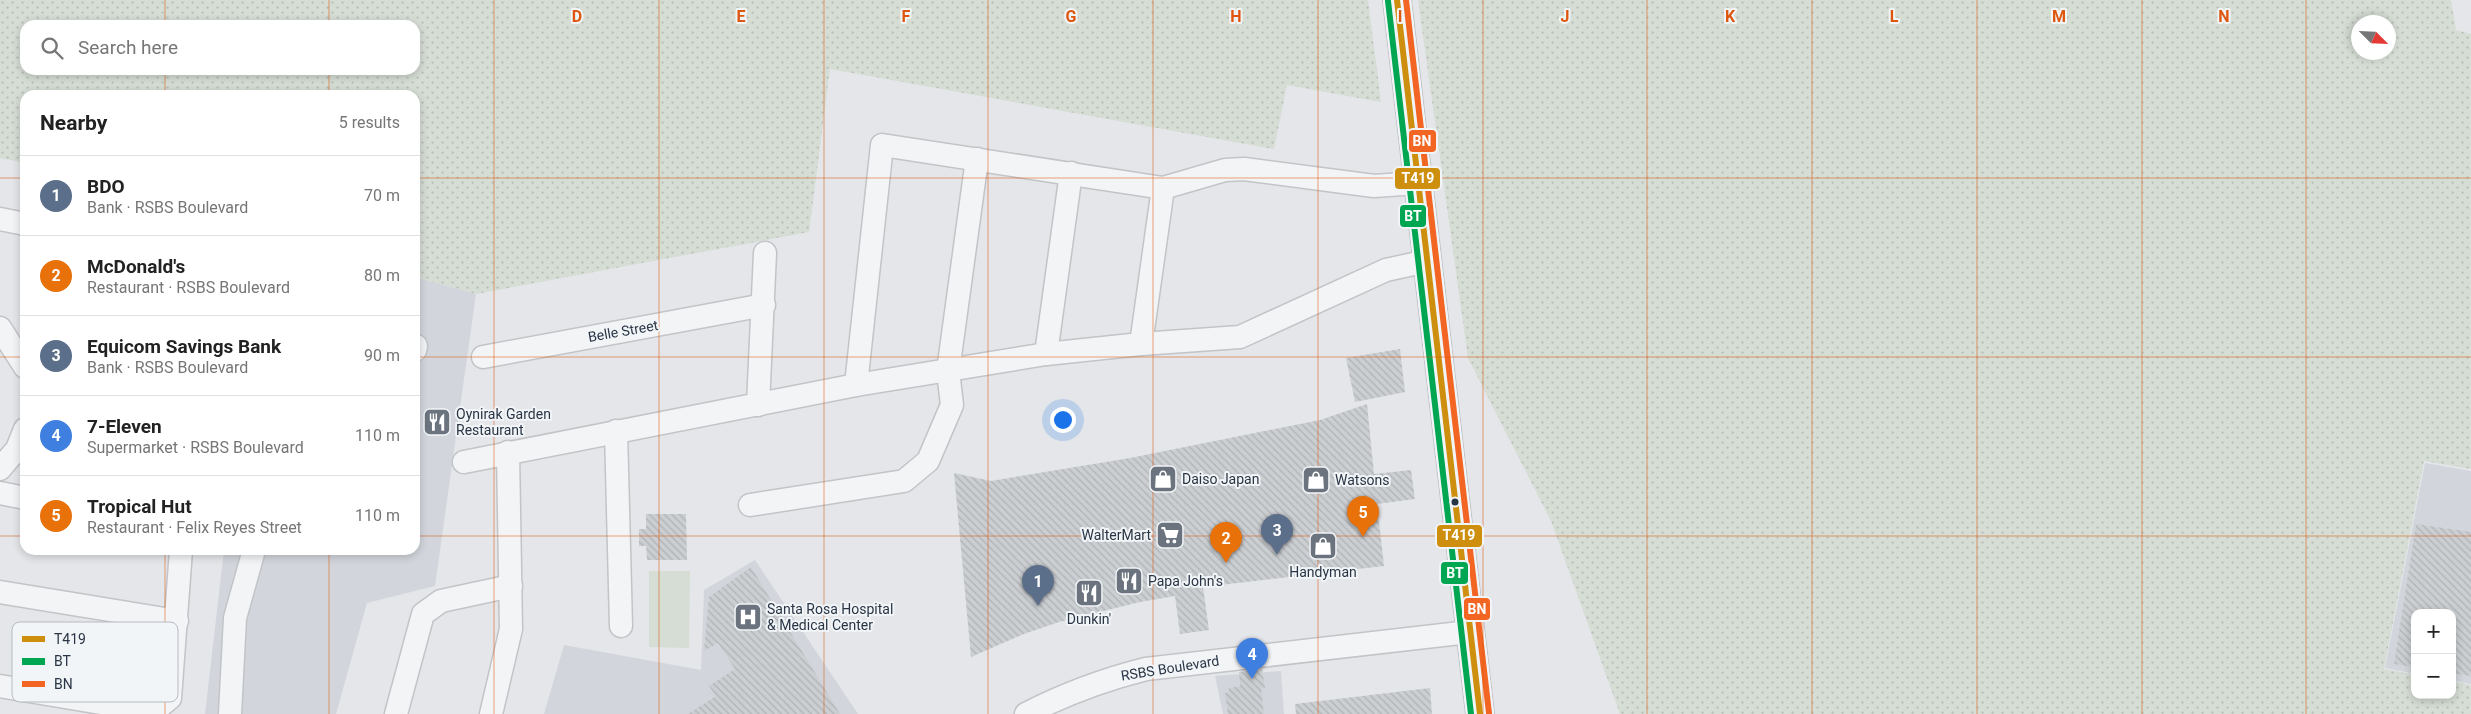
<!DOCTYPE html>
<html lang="en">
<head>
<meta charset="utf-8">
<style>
	body { margin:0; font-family:Roboto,sans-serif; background:#f6f6f6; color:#222 }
	.controls { position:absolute; right:15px; bottom:15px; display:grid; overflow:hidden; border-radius:10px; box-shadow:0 2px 8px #0003 }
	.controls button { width:45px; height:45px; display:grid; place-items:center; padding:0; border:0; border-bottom:1px solid #e0e0e0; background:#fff; color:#222; font:25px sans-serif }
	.compass { position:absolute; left:2351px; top:15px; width:45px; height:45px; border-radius:50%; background:#fff; box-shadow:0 2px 8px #0003; rotate:114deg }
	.you { position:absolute; left:1062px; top:419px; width:18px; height:18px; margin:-12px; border:4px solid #fff; border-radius:50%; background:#1a73e8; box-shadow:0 0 0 8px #1a73e833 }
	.badge { display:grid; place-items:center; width:32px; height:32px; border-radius:50%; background:#2563eb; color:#fff; font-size:16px; font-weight:700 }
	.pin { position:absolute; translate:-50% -41px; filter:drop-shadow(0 1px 2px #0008) }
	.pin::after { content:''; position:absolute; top:26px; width:18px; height:15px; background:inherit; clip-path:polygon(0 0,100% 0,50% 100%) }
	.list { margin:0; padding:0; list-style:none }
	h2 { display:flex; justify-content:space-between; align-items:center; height:65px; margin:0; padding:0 20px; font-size:21px }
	h2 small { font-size:16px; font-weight:400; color:#767676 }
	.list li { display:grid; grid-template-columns:32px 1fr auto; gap:15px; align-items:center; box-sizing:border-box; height:80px; padding:0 20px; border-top:1px solid #e0e0e0 }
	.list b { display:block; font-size:19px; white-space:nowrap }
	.list p { margin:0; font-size:16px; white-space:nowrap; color:#767676 }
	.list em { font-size:16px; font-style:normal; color:#767676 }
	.icon { flex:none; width:28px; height:28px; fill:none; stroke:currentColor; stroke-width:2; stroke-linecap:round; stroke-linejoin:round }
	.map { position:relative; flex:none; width:2471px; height:714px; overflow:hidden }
	.search { position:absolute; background:#fff; box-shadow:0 2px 8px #0003; left:20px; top:20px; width:400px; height:55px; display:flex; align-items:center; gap:12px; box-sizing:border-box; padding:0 18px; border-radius:15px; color:#767676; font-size:19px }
	.panel { position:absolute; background:#fff; box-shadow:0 2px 8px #0003; left:20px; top:90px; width:400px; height:465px; border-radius:15px }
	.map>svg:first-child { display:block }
	.built { fill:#d2d6dc }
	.grass { fill:url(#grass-dots); fill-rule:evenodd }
	.park { fill:#d5ddd4 }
	.building { fill:url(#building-back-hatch) }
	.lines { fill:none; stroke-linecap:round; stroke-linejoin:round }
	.minor-casing { stroke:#c2c4c7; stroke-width:25 }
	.major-casing { stroke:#bfc3c7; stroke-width:30 }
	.minor { stroke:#f3f4f6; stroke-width:22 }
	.major { stroke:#f7f7f7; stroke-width:28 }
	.bus-1-casing { stroke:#f2f5f8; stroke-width:10 }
	.bus-2-casing { stroke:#f2f5f8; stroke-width:10 }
	.bus-3-casing { stroke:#f2f5f8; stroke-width:10 }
	.bus-1 { stroke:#ce8f0e; stroke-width:6 }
	.bus-2 { stroke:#00a651; stroke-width:6 }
	.bus-3 { stroke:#f26522; stroke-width:6 }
	.grid { fill:none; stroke:#de570f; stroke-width:1; stroke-opacity:0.55 }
	.bus-dot { fill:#293544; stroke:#f2f5f8; stroke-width:2 }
	.labels { text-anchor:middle; stroke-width:4; stroke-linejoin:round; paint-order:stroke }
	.street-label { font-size:14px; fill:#293544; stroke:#f2f5f8 }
	.poi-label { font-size:14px; fill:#293544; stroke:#f2f5f8; text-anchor:start }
	.key { fill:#f2f5f8; stroke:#b6bbc2; stroke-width:1 }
	.key-label { font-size:14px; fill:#293544 }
	.grid-label { font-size:16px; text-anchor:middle; font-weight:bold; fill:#de570f; stroke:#f2f5f8; stroke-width:4; stroke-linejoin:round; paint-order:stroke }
	.line-badge { stroke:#f2f5f8; stroke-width:2 }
	.badge-label { font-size:14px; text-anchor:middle; font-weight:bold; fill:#fff }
</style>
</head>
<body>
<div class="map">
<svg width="2471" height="714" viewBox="0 0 2471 714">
	<defs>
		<pattern id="grass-dots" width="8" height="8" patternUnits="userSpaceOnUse" patternTransform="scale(1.25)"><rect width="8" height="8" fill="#d5ddd4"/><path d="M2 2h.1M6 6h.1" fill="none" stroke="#b7beb7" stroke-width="1.8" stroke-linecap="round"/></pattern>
		<pattern id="building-back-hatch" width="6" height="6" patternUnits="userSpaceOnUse" patternTransform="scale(1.25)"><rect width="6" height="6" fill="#cccfd2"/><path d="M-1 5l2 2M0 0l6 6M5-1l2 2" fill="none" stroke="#afb2b6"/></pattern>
	</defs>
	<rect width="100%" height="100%" fill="#e4e6e9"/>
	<g class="built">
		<polygon points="415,277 476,294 435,586 367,603 336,714 205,714 224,550 415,550"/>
		<polygon points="2425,463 2471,471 2471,684 2452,680 2452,613 2415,613 2415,674 2385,668"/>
		<polygon points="755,560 858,714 544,714 564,645 701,670 704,590"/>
		<polygon points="1281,671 1284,714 1223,714 1215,676"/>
	</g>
	<g class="grass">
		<path d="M0,0H1368L1381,102L1287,85L1274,149L830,69L809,232L476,294L415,277V95H25V163L0,158ZM25,25H415V70H25Z"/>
		<path d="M1418,0H2451L2456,30L2471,34V469L2424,461L2384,669L2415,675V695H2452V681L2471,685V714H1620L1551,521L1468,358ZM2358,22H2388V52H2358Z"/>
	</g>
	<polygon class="park" points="649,571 690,571 689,648 649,647"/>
	<g class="building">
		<polygon points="1400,349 1405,392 1355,402 1346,358"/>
		<polygon points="1367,404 1374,474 1411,470 1415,499 1377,504 1384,566 1203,587 1209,630 1180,634 1175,596 1140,602 1059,622 1024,634 971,657 954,473 991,481 1130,458 1320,420"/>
		<polygon points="646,514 686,514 687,560 647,560 646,546 639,546 639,529 646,529"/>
		<polygon points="2416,524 2471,532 2471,676 2452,673 2452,613 2415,613 2415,667 2394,664"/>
		<polygon points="751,567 840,714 688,714 716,696 709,686 735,669 718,643 704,651 709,597"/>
		<polygon points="1262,669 1265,688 1261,688 1264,714 1228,714 1225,693 1229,692 1229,688 1240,686 1239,672"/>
		<polygon points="1430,688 1432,714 1296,714 1295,704"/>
	</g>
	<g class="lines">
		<g class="minor-casing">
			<g id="minor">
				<polyline points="0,219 25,224"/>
				<polyline points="0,328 25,367"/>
				<polyline points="1141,344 1163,188"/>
				<polyline points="415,350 416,346"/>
				<polyline points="1046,354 1071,173"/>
				<polyline points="483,357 764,305"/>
				<polyline points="856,385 882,145 1163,188 1225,170 1244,169 1374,186 1418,183"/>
				<polyline points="758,405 765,253"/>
				<polyline points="616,431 621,626"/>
				<polyline points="464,462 856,385 1046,354 1141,344 1240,337 1386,270 1427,261"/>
				<polyline points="0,469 17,449 25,429"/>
				<polyline points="0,493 25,498"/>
				<polyline points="750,505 904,481 928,461 952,405 948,371 977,159"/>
				<polyline points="0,592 177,621"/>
				<polyline points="0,686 143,710 159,707 170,698 181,550"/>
				<polyline points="230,714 235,618 254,550"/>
				<polyline points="396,714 423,614 441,601 511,586"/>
				<polyline points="491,714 511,629 508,452"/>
				<path d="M1026,714C1067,693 1102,680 1146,669L1469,632"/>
			</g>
		</g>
		<g class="major-casing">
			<polyline id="major" points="1397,0 1480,714"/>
		</g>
		<use href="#minor" class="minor"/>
		<use href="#major" class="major"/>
		<g class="bus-1-casing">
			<polyline id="bus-1" points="1397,0 1480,714"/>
		</g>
		<g class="bus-2-casing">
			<polyline id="bus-2" points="1388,1 1471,714"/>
		</g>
		<g class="bus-3-casing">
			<polyline id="bus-3" points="1406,0 1489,713"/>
		</g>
		<use href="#bus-1" class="bus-1"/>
		<use href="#bus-2" class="bus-2"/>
		<use href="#bus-3" class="bus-3"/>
	</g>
	<path class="grid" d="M165,0V25M329,0V25M494,0V714M659,0V714M824,0V714M988,0V714M1153,0V714M1318,0V714M1483,0V714M1647,0V714M1812,0V714M1977,0V714M2142,0V714M2306,0V714M165,70V95M329,70V95M0,178H25M415,178H2471M0,357H25M415,357H2471M0,536H25M415,536H2471M165,550V714M329,550V714"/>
	<defs>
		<g id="restaurant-square" transform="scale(1.4375)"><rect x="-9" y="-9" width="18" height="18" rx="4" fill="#6a737e" stroke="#f2f5f8"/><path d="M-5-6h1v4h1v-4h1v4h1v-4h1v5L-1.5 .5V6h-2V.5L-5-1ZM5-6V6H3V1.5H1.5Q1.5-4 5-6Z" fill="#fff"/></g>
		<g id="shop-square" transform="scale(1.4375)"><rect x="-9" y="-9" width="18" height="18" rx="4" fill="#6a737e" stroke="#f2f5f8"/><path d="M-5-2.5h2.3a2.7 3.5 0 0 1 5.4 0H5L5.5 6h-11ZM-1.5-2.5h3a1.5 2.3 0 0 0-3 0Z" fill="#fff"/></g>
		<g id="supermarket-square" transform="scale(1.4375)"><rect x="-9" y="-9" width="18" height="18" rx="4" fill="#6a737e" stroke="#f2f5f8"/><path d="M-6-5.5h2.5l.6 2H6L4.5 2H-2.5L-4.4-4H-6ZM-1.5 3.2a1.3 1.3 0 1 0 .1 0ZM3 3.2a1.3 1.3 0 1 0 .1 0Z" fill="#fff"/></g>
		<g id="hospital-square" transform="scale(1.4375)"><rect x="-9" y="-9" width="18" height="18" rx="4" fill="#6a737e" stroke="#f2f5f8"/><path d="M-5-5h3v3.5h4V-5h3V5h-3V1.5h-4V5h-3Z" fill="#fff"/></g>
	</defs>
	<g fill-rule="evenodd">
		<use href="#restaurant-square" x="437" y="422"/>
		<use href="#shop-square" x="1163" y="479"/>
		<use href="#shop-square" x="1316" y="480"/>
		<use href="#supermarket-square" x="1170" y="535"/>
		<use href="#shop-square" x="1323" y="546"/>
		<use href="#restaurant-square" x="1129" y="581"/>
		<use href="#restaurant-square" x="1089" y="593"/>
		<use href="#hospital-square" x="748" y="617"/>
	</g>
	<circle class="bus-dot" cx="1455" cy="502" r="4.5"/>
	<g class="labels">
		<g class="street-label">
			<text transform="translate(623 331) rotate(-10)" y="5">Belle Street</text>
			<text transform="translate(1170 668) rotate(-9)" y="5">RSBS Boulevard</text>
		</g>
		<g class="poi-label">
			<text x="456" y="419">Oynirak Garden<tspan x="456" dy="16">Restaurant</tspan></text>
			<text x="1182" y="484">Daiso Japan</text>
			<text x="1335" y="485">Watsons</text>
			<text x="1151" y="540" text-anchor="end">WalterMart</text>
			<text x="1323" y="577" text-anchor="middle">Handyman</text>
			<text x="1148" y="586">Papa John's</text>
			<text x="767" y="614">Santa Rosa Hospital<tspan x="767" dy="16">&amp; Medical Center</tspan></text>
			<text x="1089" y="624" text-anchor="middle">Dunkin'</text>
		</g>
	</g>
	<rect x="12" y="622" width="166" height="80" rx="8" class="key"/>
	<rect x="22" y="636" width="23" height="6" fill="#ce8f0e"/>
	<rect x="22" y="658" width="23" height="7" fill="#00a651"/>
	<rect x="22" y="681" width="23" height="6" fill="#f26522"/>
	<g class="key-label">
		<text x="54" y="644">T419</text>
		<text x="54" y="666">BT</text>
		<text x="54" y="689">BN</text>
	</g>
	<g class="grid-label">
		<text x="577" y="22">D</text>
		<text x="741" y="22">E</text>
		<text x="906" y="22">F</text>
		<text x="1071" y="22">G</text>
		<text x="1236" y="22">H</text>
		<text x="1400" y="22">I</text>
		<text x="1565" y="22">J</text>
		<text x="1730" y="22">K</text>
		<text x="1894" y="22">L</text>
		<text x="2059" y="22">M</text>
		<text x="2224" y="22">N</text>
	</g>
	<g class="line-badge">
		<rect x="1408" y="129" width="29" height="24" rx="5" fill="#f26522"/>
		<rect x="1394" y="167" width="47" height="23" rx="5" fill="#ce8f0e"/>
		<rect x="1399" y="204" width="28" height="24" rx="5" fill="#00a651"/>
		<rect x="1436" y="524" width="47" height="24" rx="5" fill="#ce8f0e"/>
		<rect x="1440" y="561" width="29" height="24" rx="5" fill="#00a651"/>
		<rect x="1463" y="597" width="28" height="24" rx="5" fill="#f26522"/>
	</g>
	<g class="badge-label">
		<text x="1422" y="146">BN</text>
		<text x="1418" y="183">T419</text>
		<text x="1413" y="221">BT</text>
		<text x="1459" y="540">T419</text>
		<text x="1455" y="578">BT</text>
		<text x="1477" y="614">BN</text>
	</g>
</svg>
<div class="controls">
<button>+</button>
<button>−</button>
</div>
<svg class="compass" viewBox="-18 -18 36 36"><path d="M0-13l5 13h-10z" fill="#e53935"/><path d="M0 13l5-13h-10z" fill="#767676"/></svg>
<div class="you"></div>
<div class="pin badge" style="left:1038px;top:606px;background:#5c6f8a">1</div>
<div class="pin badge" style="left:1226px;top:563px;background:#e8710a">2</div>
<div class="pin badge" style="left:1277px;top:555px;background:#5c6f8a">3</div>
<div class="pin badge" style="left:1252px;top:679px;background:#3f7fe0">4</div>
<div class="pin badge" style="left:1363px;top:537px;background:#e8710a">5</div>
<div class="search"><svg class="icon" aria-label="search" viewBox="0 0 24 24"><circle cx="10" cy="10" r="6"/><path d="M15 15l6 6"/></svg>Search here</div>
<section class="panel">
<h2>Nearby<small>5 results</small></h2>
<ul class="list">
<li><span class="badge" style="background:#5c6f8a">1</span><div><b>BDO</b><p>Bank · RSBS Boulevard</p></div><em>70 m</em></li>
<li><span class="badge" style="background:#e8710a">2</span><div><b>McDonald's</b><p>Restaurant · RSBS Boulevard</p></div><em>80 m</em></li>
<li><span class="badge" style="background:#5c6f8a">3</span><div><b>Equicom Savings Bank</b><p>Bank · RSBS Boulevard</p></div><em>90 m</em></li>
<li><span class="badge" style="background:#3f7fe0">4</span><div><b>7-Eleven</b><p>Supermarket · RSBS Boulevard</p></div><em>110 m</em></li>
<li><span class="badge" style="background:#e8710a">5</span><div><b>Tropical Hut</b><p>Restaurant · Felix Reyes Street</p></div><em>110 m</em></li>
</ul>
</section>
</div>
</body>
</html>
